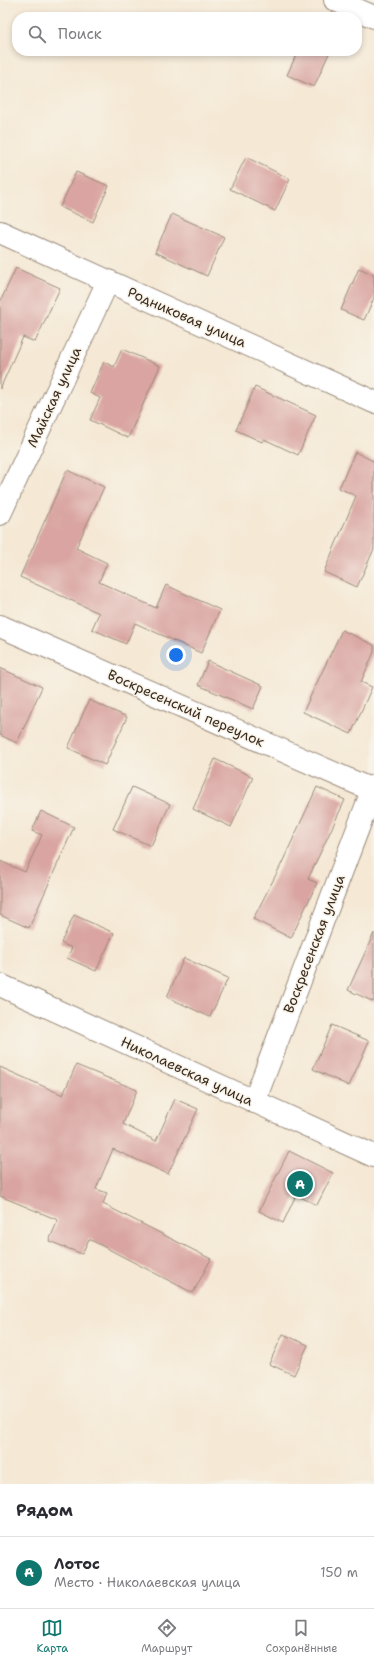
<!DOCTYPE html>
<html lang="ru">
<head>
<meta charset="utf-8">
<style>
	body { margin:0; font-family:"Shantell Sans",sans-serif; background:#f2f2f3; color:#2b2b33 }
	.you { position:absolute; left:176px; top:655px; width:14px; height:14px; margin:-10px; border:3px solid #fff; border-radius:50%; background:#1a73e8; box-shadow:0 0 0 6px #1a73e833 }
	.badge { display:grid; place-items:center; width:26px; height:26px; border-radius:50%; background:#0f766e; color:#fff; font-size:13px; font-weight:700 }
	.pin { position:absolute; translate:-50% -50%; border:2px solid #fff; box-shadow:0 1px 4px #0006 }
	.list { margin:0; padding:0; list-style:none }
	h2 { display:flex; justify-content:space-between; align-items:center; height:52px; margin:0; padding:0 16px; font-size:17px }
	h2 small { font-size:13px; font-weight:400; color:#7c7c81 }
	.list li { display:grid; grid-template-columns:26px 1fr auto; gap:12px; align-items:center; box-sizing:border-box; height:72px; padding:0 16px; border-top:1px solid #e1e1e2 }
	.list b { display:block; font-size:15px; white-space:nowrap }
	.list p { margin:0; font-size:13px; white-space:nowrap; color:#7c7c81 }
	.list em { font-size:13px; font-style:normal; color:#7c7c81 }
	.icon { flex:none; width:22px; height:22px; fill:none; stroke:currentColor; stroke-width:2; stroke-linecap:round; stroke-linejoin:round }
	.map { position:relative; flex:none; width:374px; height:1484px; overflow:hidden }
	.search { position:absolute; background:#fff; box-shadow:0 2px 6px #0003; left:12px; right:12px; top:12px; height:44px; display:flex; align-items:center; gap:10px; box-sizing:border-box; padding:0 14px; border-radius:16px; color:#7c7c81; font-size:15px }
	.sheet { height:124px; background:#fff }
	nav { display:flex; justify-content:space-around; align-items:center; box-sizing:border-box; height:56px; border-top:1px solid #e1e1e2; background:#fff; font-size:11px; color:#7c7c81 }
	nav a { display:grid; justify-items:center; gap:2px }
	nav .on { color:#0f766e }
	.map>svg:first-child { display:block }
	.building { fill:#d9a4a1 }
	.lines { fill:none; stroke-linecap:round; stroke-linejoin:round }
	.street-casing { stroke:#988979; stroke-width:24 }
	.street { stroke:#fff; stroke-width:22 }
	.labels { text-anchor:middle; stroke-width:3; stroke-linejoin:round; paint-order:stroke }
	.street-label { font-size:14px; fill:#3b2a1e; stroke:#f7f3e8 }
</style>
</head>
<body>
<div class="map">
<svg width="374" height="1484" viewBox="0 0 374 1484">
	<rect width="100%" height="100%" fill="#f7f3e8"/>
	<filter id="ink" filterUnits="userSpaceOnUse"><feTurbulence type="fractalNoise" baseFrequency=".025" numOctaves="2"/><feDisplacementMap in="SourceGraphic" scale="8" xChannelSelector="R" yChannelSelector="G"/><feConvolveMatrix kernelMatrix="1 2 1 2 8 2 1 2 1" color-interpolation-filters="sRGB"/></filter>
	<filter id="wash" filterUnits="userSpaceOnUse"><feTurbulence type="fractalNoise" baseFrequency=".012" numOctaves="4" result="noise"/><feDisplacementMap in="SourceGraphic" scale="16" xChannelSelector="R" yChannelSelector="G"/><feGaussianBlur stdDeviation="0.9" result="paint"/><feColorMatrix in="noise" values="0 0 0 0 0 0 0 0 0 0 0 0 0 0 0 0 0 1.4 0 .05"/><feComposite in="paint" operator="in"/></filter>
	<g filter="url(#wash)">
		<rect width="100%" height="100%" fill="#f5e8d4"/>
		<g id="blocks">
			<g class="building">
				<polygon points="298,51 330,51 314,87 287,75"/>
				<polygon points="246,157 290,179 275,211 230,189"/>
				<polygon points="76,172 109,186 93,222 60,207"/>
				<polygon points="172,214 224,237 207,276 155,252"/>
				<polygon points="16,268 60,288 35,342 23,337 0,389 0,302"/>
				<polygon points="359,268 374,275 374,298 364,320 341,310"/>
				<polygon points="122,349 160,366 128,438 90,420 100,398 90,393 104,362 114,367"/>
				<polygon points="255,387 316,415 298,455 264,439 262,442 236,430"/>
				<polygon points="355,452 373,461 374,458 374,549 357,587 324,572 356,496 339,488"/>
				<polygon points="67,470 104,487 76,548 107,563 99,582 156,608 166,585 220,610 201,653 135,623 126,644 92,629 99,613 20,577"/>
				<polygon points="342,630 374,645 374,652 361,682 372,687 351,734 303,712"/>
				<polygon points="208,661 263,686 253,709 198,685"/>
				<polygon points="0,668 42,687 17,743 0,735"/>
				<polygon points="89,700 127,717 105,765 68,748"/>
				<polygon points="215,759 253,777 231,827 193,809"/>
				<polygon points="132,787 170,804 151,846 113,829"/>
				<polygon points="317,787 345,800 308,879 317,883 291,938 253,919 281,865"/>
				<polygon points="41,811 74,827 29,928 0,915 0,861 25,872 42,835 32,831"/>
				<polygon points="74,915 114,933 96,971 67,958 72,948 61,943"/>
				<polygon points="374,933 374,1002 348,990"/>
				<polygon points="184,958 228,978 210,1017 167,997"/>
				<polygon points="332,1025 369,1041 349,1086 313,1069"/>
				<polygon points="76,1065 137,1090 123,1124 156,1141 175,1099 198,1109 168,1174 113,1149 96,1189 107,1193 103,1204 211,1259 193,1293 89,1239 82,1254 49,1241 58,1220 0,1196 0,1067 63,1095"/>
				<polygon points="289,1151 333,1173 317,1205 296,1195 283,1223 259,1211"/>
				<polygon points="283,1334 308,1345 294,1375 269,1364"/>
			</g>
		</g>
	</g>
	<g filter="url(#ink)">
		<use href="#blocks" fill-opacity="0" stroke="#988979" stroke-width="1"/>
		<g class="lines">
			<g class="street-casing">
				<g id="street">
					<polyline points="335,0 374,17"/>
					<polyline points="0,232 374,402"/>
					<polyline points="0,514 108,281"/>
					<polyline points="0,626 372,790"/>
					<polyline points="0,985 374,1156"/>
					<polyline points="254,1102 374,786"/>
				</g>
			</g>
			<use href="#street" class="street"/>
		</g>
	</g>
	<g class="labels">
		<g class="street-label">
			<text transform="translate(187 317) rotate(24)" y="5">Родниковая улица</text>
			<text transform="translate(54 397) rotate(-65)" y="5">Майская улица</text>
			<text transform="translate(186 708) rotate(24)" y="5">Воскресенский переулок</text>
			<text transform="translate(314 944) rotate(-69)" y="5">Воскресенская улица</text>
			<text transform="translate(187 1071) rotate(25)" y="5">Николаевская улица</text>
		</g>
	</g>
</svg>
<div class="you"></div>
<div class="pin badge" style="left:300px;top:1184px">A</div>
<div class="search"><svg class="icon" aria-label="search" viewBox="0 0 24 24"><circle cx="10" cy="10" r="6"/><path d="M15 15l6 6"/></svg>Поиск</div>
</div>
<section class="sheet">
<h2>Рядом<small></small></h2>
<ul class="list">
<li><span class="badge">A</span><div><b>Лотос</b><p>Место · Николаевская улица</p></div><em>150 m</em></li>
</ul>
</section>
<nav>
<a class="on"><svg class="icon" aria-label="map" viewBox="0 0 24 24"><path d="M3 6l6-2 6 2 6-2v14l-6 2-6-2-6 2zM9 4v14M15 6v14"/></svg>Карта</a>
<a><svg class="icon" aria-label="directions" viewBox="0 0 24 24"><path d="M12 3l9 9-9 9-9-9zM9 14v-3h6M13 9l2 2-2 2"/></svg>Маршрут</a>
<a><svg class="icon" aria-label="saved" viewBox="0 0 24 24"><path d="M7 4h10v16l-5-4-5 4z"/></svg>Сохранённые</a>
</nav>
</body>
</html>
